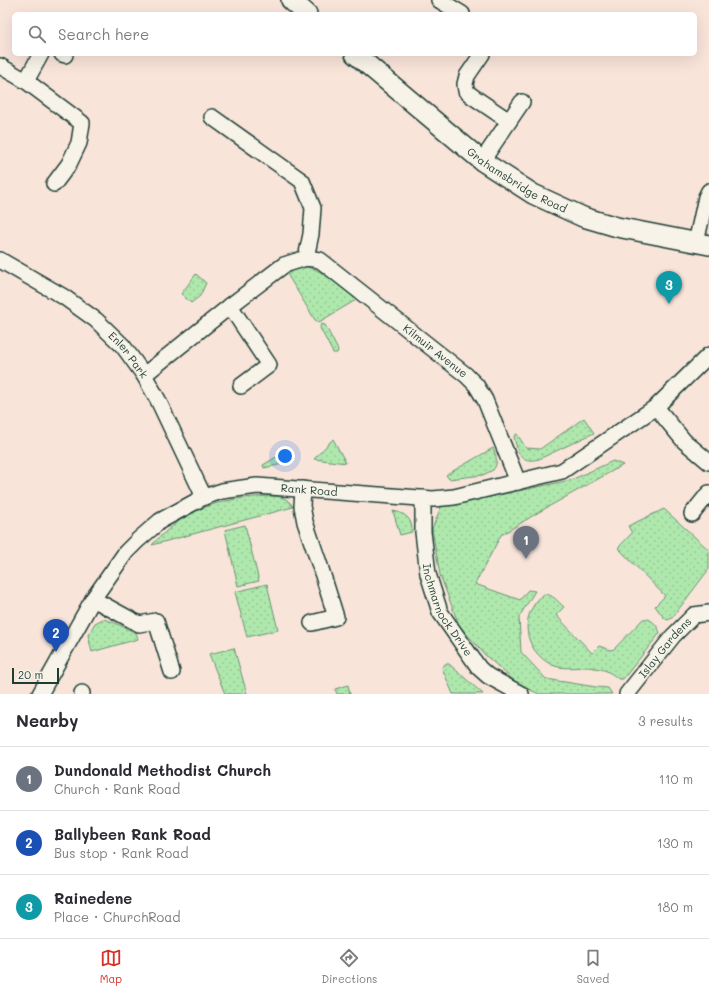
<!DOCTYPE html>
<html lang="en">
<head>
<meta charset="utf-8">
<style>
	body { margin:0; font-family:Mali,sans-serif; background:#f2f2f3; color:#2b2b33 }
	.scale { position:absolute; left:12px; bottom:10px; width:47px; box-sizing:border-box; padding-left:4px; border:2px solid #1f3d34; border-top:0; font-size:11px; line-height:14px; white-space:nowrap; color:#1f3d34; -webkit-text-stroke:3px #f7f3e8; paint-order:stroke }
	.you { position:absolute; left:285px; top:456px; width:14px; height:14px; margin:-10px; border:3px solid #fff; border-radius:50%; background:#1a73e8; box-shadow:0 0 0 6px #1a73e833 }
	.badge { display:grid; place-items:center; width:26px; height:26px; border-radius:50%; background:#d93025; color:#fff; font-size:13px; font-weight:700 }
	.pin { position:absolute; translate:-50% -33px; filter:drop-shadow(0 1px 2px #0008) }
	.pin::after { content:''; position:absolute; top:21px; width:14px; height:12px; background:inherit; clip-path:polygon(0 0,100% 0,50% 100%) }
	.list { margin:0; padding:0; list-style:none }
	h2 { display:flex; justify-content:space-between; align-items:center; height:52px; margin:0; padding:0 16px; font-size:17px }
	h2 small { font-size:13px; font-weight:400; color:#7c7c81 }
	.list li { display:grid; grid-template-columns:26px 1fr auto; gap:12px; align-items:center; box-sizing:border-box; height:64px; padding:0 16px; border-top:1px solid #e1e1e2 }
	.list b { display:block; font-size:15px; white-space:nowrap }
	.list p { margin:0; font-size:13px; white-space:nowrap; color:#7c7c81 }
	.list em { font-size:13px; font-style:normal; color:#7c7c81 }
	.icon { flex:none; width:22px; height:22px; fill:none; stroke:currentColor; stroke-width:2; stroke-linecap:round; stroke-linejoin:round }
	.map { position:relative; flex:none; width:709px; height:694px; overflow:hidden }
	.search { position:absolute; background:#fff; box-shadow:0 4px 16px #0002; left:12px; right:12px; top:12px; height:44px; display:flex; align-items:center; gap:10px; box-sizing:border-box; padding:0 14px; border-radius:6px; color:#7c7c81; font-size:15px }
	.sheet { height:244px; background:#fff }
	nav { display:flex; justify-content:space-around; align-items:center; box-sizing:border-box; height:56px; border-top:1px solid #e1e1e2; background:#fff; font-size:11px; color:#7c7c81 }
	nav a { display:grid; justify-items:center; gap:2px }
	nav .on { color:#d93025 }
	.map>svg:first-child { display:block }
	.grass { fill:url(#grass-dots); stroke:#679270 }
	.lines { fill:none; stroke-linecap:round; stroke-linejoin:round }
	.minor-casing { stroke:#1f3d34; stroke-width:18 }
	.tertiary-casing { stroke:#1f3d34; stroke-width:22 }
	.minor { stroke:#f7f3e8; stroke-width:15 }
	.tertiary { stroke:#f7f3e8; stroke-width:19 }
	.labels { text-anchor:middle; stroke-width:3.5; stroke-linejoin:round; paint-order:stroke }
	.street-label { font-size:11px; fill:#1f3d34; stroke:#f7f3e8 }
</style>
</head>
<body>
<div class="map">
<svg width="709" height="694" viewBox="0 0 709 694">
	<defs>
		<pattern id="grass-dots" width="8" height="8" patternUnits="userSpaceOnUse"><rect width="8" height="8" fill="#afe8ad"/><path d="M2 2h.1M6 6h.1" fill="none" stroke="#96c895" stroke-width="1.8" stroke-linecap="round"/></pattern>
	</defs>
	<rect width="100%" height="100%" fill="#f9e4da"/>
	<filter id="ink" filterUnits="userSpaceOnUse"><feTurbulence type="fractalNoise" baseFrequency=".025" numOctaves="2"/><feDisplacementMap in="SourceGraphic" scale="8" xChannelSelector="R" yChannelSelector="G"/><feConvolveMatrix kernelMatrix="1 2 1 2 8 2 1 2 1" color-interpolation-filters="sRGB"/></filter>
	<g filter="url(#ink)">
		<g class="grass">
			<path d="M308,267C326,272 340,286 354,297L356,300L319,322L315,320L287,274L297,268Z"/>
			<polygon points="196,274 206,283 200,296 191,303 181,294"/>
			<polygon points="321,324 325,325 338,350 337,353 333,353 320,328"/>
			<path d="M584,418L594,433L539,459C520,464 517,452 514,436L517,434L526,448L540,449Z"/>
			<polygon points="333,439 346,463 314,459"/>
			<path d="M493,448C496,456 499,463 493,470L483,475L449,479L446,475Z"/>
			<polygon points="288,450 294,460 292,462 264,468 263,465"/>
			<polygon points="613,461 623,465 539,512 501,535 475,584 520,600 528,590 535,591 519,617 521,652 546,679 596,687 608,688 612,694 539,694 518,684 485,655 459,625 440,575 432,529 441,507 571,480"/>
			<path d="M269,496C279,496 288,497 293,507L152,545C167,528 190,511 211,505C229,499 249,497 269,496Z"/>
			<polygon points="664,509 709,550 709,569 672,618 668,620 664,618 655,606 665,596 618,548 632,533 628,526"/>
			<path d="M393,511C405,513 413,519 412,532L400,535Z"/>
			<polygon points="245,525 259,581 238,586 225,530"/>
			<polygon points="267,584 278,630 247,637 235,592"/>
			<path d="M544,594C553,594 558,602 564,607L556,615L592,653L599,646L610,650L614,649L643,619C651,617 658,626 660,633L623,679C617,680 615,675 610,673C606,670 600,669 595,668C582,665 565,671 552,665C523,650 518,615 544,594Z"/>
			<polygon points="103,619 113,622 136,633 138,639 92,652 88,635 95,623"/>
			<polygon points="234,648 247,694 225,694 209,654"/>
			<polygon points="445,664 449,664 483,694 453,694 442,668"/>
			<polygon points="348,685 350,694 337,694 335,689"/>
		</g>
		<g class="lines">
			<g class="minor-casing">
				<g id="minor">
					<polyline points="439,0 462,14"/>
					<polyline points="62,54 65,55"/>
					<polyline points="482,54 467,76 465,84 466,91 472,96 509,121"/>
					<polyline points="0,66 26,81 82,123 79,143 69,164 54,184"/>
					<polyline points="26,81 41,54"/>
					<polyline points="212,117 302,181 313,208 311,234 306,258"/>
					<polyline points="482,161 522,102"/>
					<polyline points="696,243 706,197 709,191"/>
					<path id="s1" d="M0,260L64,297L96,320L123,346L144,375L158,400L204,497"/>
					<polyline points="230,306 269,365 241,386"/>
					<path id="s2" d="M144,375L230,306L284,265L306,258L320,260L466,375L476,385L485,400L518,482"/>
					<polyline points="656,407 684,441 709,462"/>
					<polyline points="303,489 302,506 305,522 320,566 336,617 312,623"/>
					<path id="s3" d="M423,498V532L428,574L440,612L479,668L488,676L521,694"/>
					<polyline points="692,514 709,493"/>
					<polyline points="93,599 139,624 156,621 172,672"/>
					<polyline points="82,693 82,694"/>
					<path id="s4" d="M40,694L93,599L126,552L138,540L160,521L204,497L222,491L257,486L433,499L454,497L562,471L656,407L709,355"/>
					<path id="s5" d="M627,694L673,636L694,615L709,613"/>
				</g>
			</g>
			<g class="tertiary-casing">
				<g id="tertiary">
					<polyline points="291,0 307,14"/>
					<path id="s6" d="M355,54L482,161L533,194L583,217L617,227L709,245"/>
				</g>
			</g>
			<use href="#minor" class="minor"/>
			<use href="#tertiary" class="tertiary"/>
		</g>
	</g>
	<g class="labels">
		<g class="street-label">
			<text dy="4" stroke="none"><textPath href="#s6" startOffset="206">Grahamsbridge Road</textPath></text>
			<text dy="4" stroke="none"><textPath href="#s2" startOffset="362">Kilmuir Avenue</textPath></text>
			<text dy="4" stroke="none"><textPath href="#s1" startOffset="161">Enler Park</textPath></text>
			<text dy="4" stroke="none"><textPath href="#s4" startOffset="369">Rank Road</textPath></text>
			<text dy="4" stroke="none"><textPath href="#s3" startOffset="117">Inchmarnock Drive</textPath></text>
			<text dy="4" stroke="none"><textPath href="#s5" startOffset="60">Islay Gardens</textPath></text>
		</g>
	</g>
</svg>
<div class="scale">20 m</div>
<div class="you"></div>
<div class="pin badge" style="left:526px;top:559px;background:#6b7280">1</div>
<div class="pin badge" style="left:56px;top:652px;background:#1a4fb4">2</div>
<div class="pin badge" style="left:669px;top:304px;background:#0f9aa8">3</div>
<div class="search"><svg class="icon" aria-label="search" viewBox="0 0 24 24"><circle cx="10" cy="10" r="6"/><path d="M15 15l6 6"/></svg>Search here</div>
</div>
<section class="sheet">
<h2>Nearby<small>3 results</small></h2>
<ul class="list">
<li><span class="badge" style="background:#6b7280">1</span><div><b>Dundonald Methodist Church</b><p>Church · Rank Road</p></div><em>110 m</em></li>
<li><span class="badge" style="background:#1a4fb4">2</span><div><b>Ballybeen Rank Road</b><p>Bus stop · Rank Road</p></div><em>130 m</em></li>
<li><span class="badge" style="background:#0f9aa8">3</span><div><b>Rainedene</b><p>Place · ChurchRoad</p></div><em>180 m</em></li>
</ul>
</section>
<nav>
<a class="on"><svg class="icon" aria-label="map" viewBox="0 0 24 24"><path d="M3 6l6-2 6 2 6-2v14l-6 2-6-2-6 2zM9 4v14M15 6v14"/></svg>Map</a>
<a><svg class="icon" aria-label="directions" viewBox="0 0 24 24"><path d="M12 3l9 9-9 9-9-9zM9 14v-3h6M13 9l2 2-2 2"/></svg>Directions</a>
<a><svg class="icon" aria-label="saved" viewBox="0 0 24 24"><path d="M7 4h10v16l-5-4-5 4z"/></svg>Saved</a>
</nav>
</body>
</html>
